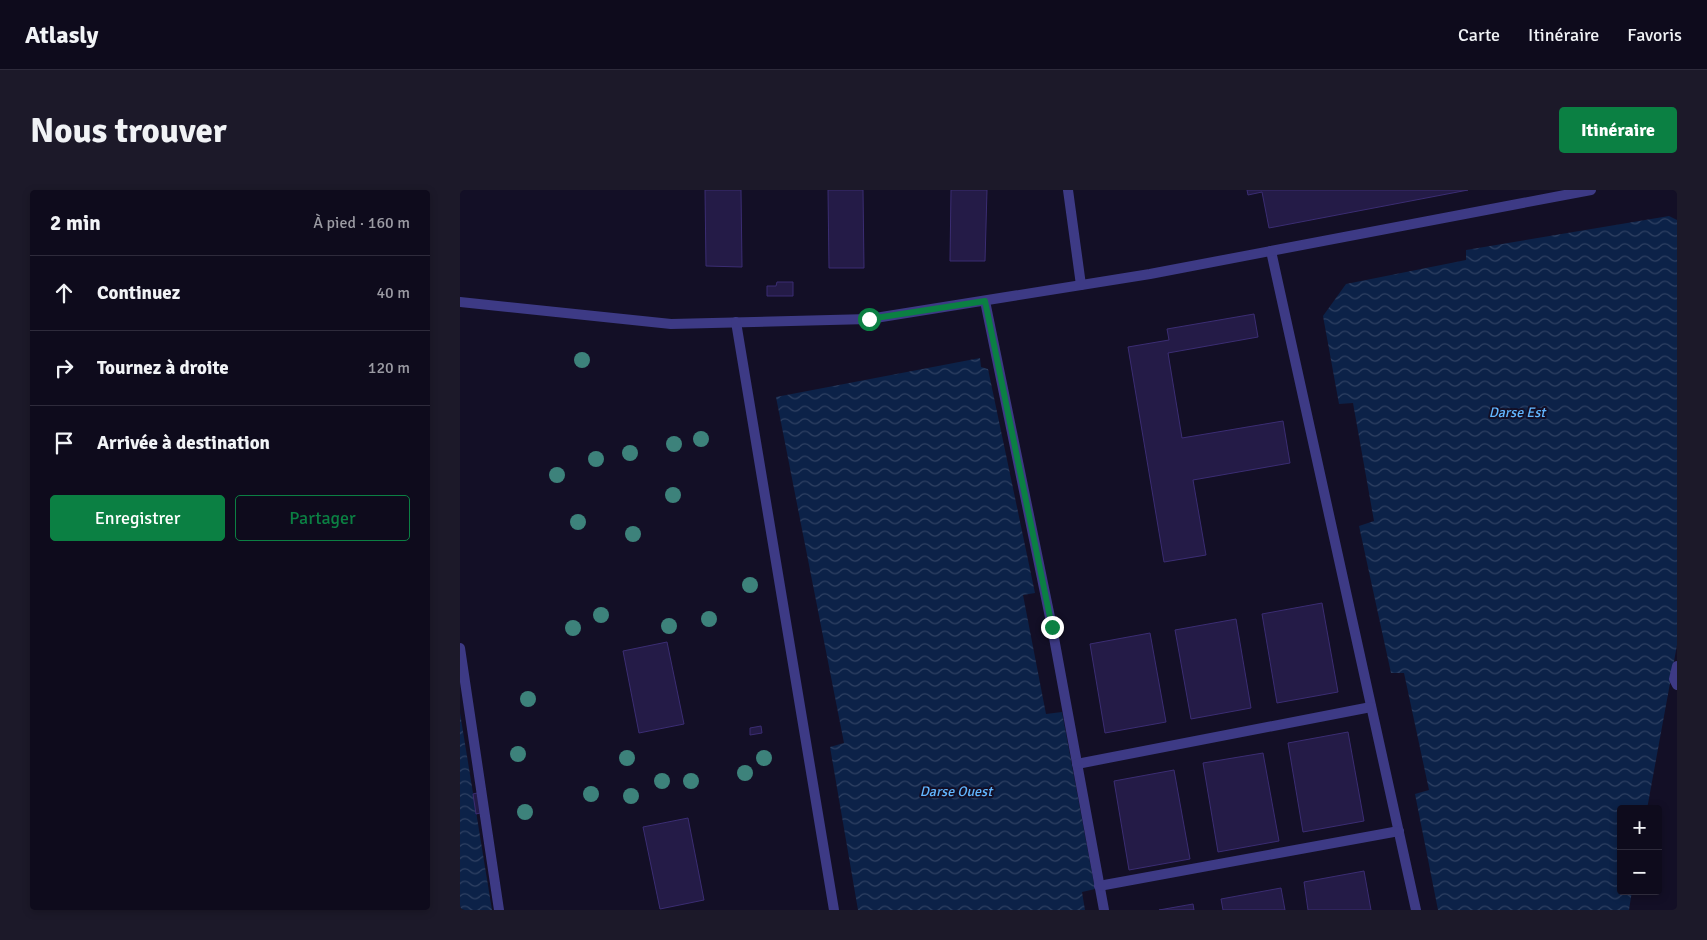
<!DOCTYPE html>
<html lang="fr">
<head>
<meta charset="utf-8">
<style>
	body { margin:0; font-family:Signika,sans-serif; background:#1c1929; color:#f1f3f6 }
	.controls { position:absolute; right:15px; bottom:15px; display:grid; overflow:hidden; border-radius:5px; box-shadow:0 2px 8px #0003 }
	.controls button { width:45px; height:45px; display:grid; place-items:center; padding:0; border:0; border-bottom:1px solid #2e2b3b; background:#0e0b1c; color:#f1f3f6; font:25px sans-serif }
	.stop { position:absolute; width:15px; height:15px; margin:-11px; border:4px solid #0b8043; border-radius:50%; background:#fff }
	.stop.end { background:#0b8043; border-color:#fff; box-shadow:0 1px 5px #0008 }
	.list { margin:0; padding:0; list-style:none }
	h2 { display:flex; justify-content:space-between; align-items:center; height:65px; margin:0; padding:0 20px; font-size:21px }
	h2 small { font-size:16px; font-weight:400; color:#9b9ba3 }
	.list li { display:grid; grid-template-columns:32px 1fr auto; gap:15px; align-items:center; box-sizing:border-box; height:75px; padding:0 20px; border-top:1px solid #2e2b3b }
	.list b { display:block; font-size:19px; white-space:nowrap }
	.list em { font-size:16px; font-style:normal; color:#9b9ba3 }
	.actions { display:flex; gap:10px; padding:15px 20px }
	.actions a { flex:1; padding:11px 0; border:1px solid #0b8043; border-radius:5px; text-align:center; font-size:18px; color:#0b8043 }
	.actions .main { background:#0b8043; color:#fff }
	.icon { flex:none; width:28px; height:28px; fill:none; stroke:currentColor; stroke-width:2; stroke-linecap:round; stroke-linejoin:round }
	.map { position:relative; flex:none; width:1217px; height:720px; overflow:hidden; border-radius:5px }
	header { display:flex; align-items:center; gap:30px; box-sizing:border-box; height:70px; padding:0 25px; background:#0e0b1c; border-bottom:1px solid #2e2b3b }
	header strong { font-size:24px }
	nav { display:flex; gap:28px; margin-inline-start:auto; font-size:18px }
	.intro { display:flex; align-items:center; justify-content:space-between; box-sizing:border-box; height:120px; padding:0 30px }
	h1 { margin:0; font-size:35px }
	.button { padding:12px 22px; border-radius:5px; background:#0b8043; color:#fff; font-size:18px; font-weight:700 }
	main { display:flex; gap:30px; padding:0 30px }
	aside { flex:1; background:#0e0b1c; border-radius:5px; box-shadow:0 2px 8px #0003 }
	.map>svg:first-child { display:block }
	.water { fill:url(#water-waves) }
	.building { fill:#241b47; stroke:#3b2d73 }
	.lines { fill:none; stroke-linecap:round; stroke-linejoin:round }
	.service { stroke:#3d3a85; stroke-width:10 }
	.tree { fill:#3d827b }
	.route { stroke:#0b8043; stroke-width:6 }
	.labels { text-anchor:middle; stroke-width:4; stroke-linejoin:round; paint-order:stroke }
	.water-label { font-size:14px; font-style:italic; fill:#62b6ff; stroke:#130f26 }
</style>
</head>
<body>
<header>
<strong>Atlasly</strong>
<nav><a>Carte</a><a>Itinéraire</a><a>Favoris</a></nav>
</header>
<div class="intro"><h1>Nous trouver</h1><a class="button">Itinéraire</a></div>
<main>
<aside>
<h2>2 min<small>À pied · 160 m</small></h2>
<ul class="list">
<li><svg class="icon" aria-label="ahead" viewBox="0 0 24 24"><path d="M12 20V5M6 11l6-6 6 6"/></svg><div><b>Continuez</b></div><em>40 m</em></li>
<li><svg class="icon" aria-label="right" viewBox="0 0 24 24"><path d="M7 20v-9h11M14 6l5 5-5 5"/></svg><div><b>Tournez à droite</b></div><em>120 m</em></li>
<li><svg class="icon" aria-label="arrive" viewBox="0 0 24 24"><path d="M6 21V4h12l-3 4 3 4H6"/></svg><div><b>Arrivée à destination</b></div></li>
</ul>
<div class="actions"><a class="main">Enregistrer</a><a>Partager</a></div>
</aside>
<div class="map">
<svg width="1217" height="720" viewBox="0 0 1217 720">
	<defs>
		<pattern id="water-waves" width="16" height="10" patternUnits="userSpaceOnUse" patternTransform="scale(1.25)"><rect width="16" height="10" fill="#0c2248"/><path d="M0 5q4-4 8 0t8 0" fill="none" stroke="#2f4163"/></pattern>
	</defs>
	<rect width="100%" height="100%" fill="#130f26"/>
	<g class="water">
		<polygon points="1209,26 1217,30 1217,455 1187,619 1161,619 1161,701 1172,701 1169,720 978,720 955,604 969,600 944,483 931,483 899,336 914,331 893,213 879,214 863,126 886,94 1006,70 1006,60"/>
		<polygon points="520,168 521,177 528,179 575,403 563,405 586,524 602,522 635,699 622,702 625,720 398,720 370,557 384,553 316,207"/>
		<polygon points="0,523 32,720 0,720"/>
	</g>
	<g class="building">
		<polygon points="245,0 281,0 282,77 246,76"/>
		<polygon points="368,0 403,0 404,78 369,78"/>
		<polygon points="491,0 527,0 525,71 490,71"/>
		<polygon points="787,0 1008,0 809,38 802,2 788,5"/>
		<polygon points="317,92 333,92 333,106 307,106 307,96 316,96"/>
		<polygon points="794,124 798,147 708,163 722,248 823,231 830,273 733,290 746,365 704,372 668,157 709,150 707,139"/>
		<polygon points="862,413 878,502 817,513 802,424"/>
		<polygon points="776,429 791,518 731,529 715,440"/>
		<polygon points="690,443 706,532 645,543 630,454"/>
		<polygon points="207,452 224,534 179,543 163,461"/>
		<polygon points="301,536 302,543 290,545 290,538"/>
		<polygon points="888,542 904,631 843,642 828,553"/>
		<polygon points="803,563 819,651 758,662 743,573"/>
		<polygon points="714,580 730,669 669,680 654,591"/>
		<polygon points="21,602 24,622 16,624 13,604"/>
		<polygon points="228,628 244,710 200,719 183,637"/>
		<polygon points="904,681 911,720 848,720 844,692"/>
		<polygon points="821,698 825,720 763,720 761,709"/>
		<polygon points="733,714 734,720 699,720"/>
	</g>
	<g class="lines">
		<g class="service">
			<polyline points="608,0 621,95"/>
			<polyline points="811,61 956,720"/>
			<polyline points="525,111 592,437 644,720"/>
			<polyline points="0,112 211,134 409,129 690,84 1131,0"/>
			<polyline points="276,132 374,720"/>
			<polyline points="0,458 39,720"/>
			<polyline points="1217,476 1214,489 1217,495"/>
			<polyline points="617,574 911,517"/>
			<polyline points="639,696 939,641"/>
		</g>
	</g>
	<g class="tree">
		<circle cx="122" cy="170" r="8"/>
		<circle cx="241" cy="249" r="8"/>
		<circle cx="214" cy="254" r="8"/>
		<circle cx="170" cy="263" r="8"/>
		<circle cx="136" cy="269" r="8"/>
		<circle cx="97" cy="285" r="8"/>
		<circle cx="213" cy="305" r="8"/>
		<circle cx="118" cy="332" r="8"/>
		<circle cx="173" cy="344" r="8"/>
		<circle cx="290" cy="395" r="8"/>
		<circle cx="141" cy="425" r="8"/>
		<circle cx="249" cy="429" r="8"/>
		<circle cx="209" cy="436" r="8"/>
		<circle cx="113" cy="438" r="8"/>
		<circle cx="68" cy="509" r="8"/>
		<circle cx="58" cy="564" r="8"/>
		<circle cx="167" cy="568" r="8"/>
		<circle cx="304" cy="568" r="8"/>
		<circle cx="285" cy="583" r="8"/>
		<circle cx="202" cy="591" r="8"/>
		<circle cx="231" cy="591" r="8"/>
		<circle cx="131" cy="604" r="8"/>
		<circle cx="171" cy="606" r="8"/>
		<circle cx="65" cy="622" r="8"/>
	</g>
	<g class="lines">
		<polyline class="route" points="409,129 525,111 592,437"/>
	</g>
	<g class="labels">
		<g class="water-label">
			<text x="1057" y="227">Darse Est</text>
			<text x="496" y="606">Darse Ouest</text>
		</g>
	</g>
</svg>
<div class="controls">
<button>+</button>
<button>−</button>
</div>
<div class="stop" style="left:409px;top:129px"></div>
<div class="stop end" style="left:592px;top:437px"></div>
</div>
</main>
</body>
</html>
